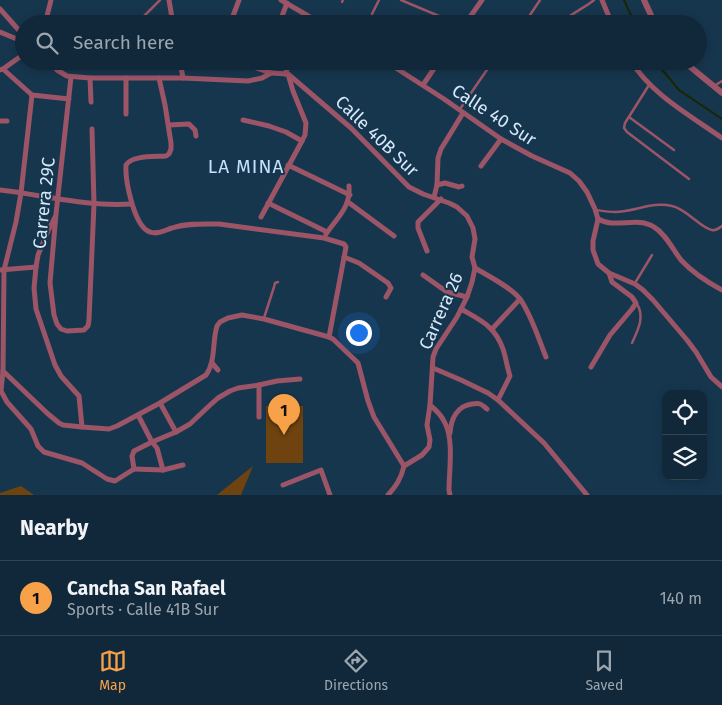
<!DOCTYPE html>
<html lang="en">
<head>
<meta charset="utf-8">
<style>
	body { margin:0; font-family:"Fira Sans",sans-serif; background:#1e3445; color:#f1f3f6 }
	.controls { position:absolute; right:15px; bottom:15px; display:grid; overflow:hidden; border-radius:10px; box-shadow:0 2px 8px #0003 }
	.controls button { width:45px; height:45px; display:grid; place-items:center; padding:0; border:0; border-bottom:1px solid #304454; background:#10283a; color:#f1f3f6; font:25px sans-serif }
	.you { position:absolute; left:358px; top:332px; width:18px; height:18px; margin:-12px; border:4px solid #fff; border-radius:50%; background:#1a73e8; box-shadow:0 0 0 8px #1a73e833 }
	.badge { display:grid; place-items:center; width:32px; height:32px; border-radius:50%; background:#f7a148; color:#111; font-size:16px; font-weight:700 }
	.pin { position:absolute; translate:-50% -41px; filter:drop-shadow(0 1px 2px #0008) }
	.pin::after { content:''; position:absolute; top:26px; width:18px; height:15px; background:inherit; clip-path:polygon(0 0,100% 0,50% 100%) }
	.list { margin:0; padding:0; list-style:none }
	h2 { display:flex; justify-content:space-between; align-items:center; height:65px; margin:0; padding:0 20px; font-size:21px }
	h2 small { font-size:16px; font-weight:400; color:#9ca6af }
	.list li { display:grid; grid-template-columns:32px 1fr auto; gap:15px; align-items:center; box-sizing:border-box; height:75px; padding:0 20px; border-top:1px solid #304454 }
	.list b { display:block; font-size:19px; white-space:nowrap }
	.list p { margin:0; font-size:16px; white-space:nowrap; color:#9ca6af }
	.list em { font-size:16px; font-style:normal; color:#9ca6af }
	.icon { flex:none; width:28px; height:28px; fill:none; stroke:currentColor; stroke-width:2; stroke-linecap:round; stroke-linejoin:round }
	.map { position:relative; flex:none; width:722px; height:495px; overflow:hidden }
	.search { position:absolute; background:#10283a; box-shadow:0 2px 8px #0003; left:15px; right:15px; top:15px; height:55px; display:flex; align-items:center; gap:12px; box-sizing:border-box; padding:0 18px; border-radius:28px; color:#9ca6af; font-size:19px }
	.sheet { height:140px; background:#10283a }
	nav { display:flex; justify-content:space-around; align-items:center; box-sizing:border-box; height:70px; border-top:1px solid #304454; background:#10283a; font-size:14px; color:#9ca6af }
	nav a { display:grid; justify-items:center; gap:2px }
	nav .on { color:#f7a148 }
	.map>svg:first-child { display:block }
	.green { fill:#6f4310 }
	.lines { fill:none; stroke-linecap:round; stroke-linejoin:round }
	.stream { stroke:#1b2500; stroke-width:2 }
	.service { stroke:#9b5567; stroke-width:2.5 }
	.minor { stroke:#9b5567; stroke-width:5 }
	.tertiary { stroke:#9b5567; stroke-width:6 }
	.labels { text-anchor:middle; stroke-width:4; stroke-linejoin:round; paint-order:stroke }
	.street-label { font-size:18px; fill:#d7e9f9; stroke:#16364e }
	.neighbourhood-label { font-size:19px; letter-spacing:1px; fill:#c5e2fb; stroke:#16364e }
</style>
</head>
<body>
<div class="map">
<svg width="722" height="495" viewBox="0 0 722 495">
	<rect width="100%" height="100%" fill="#16364e"/>
	<g class="green">
		<rect x="266" y="406" width="37" height="57"/>
		<polygon points="253,466 241,495 217,495"/>
		<polygon points="21,486 34,495 0,495 0,493"/>
	</g>
	<g class="lines">
		<g class="stream">
			<polyline points="624,0 635,24"/>
			<polyline points="655,61 679,90 722,119"/>
		</g>
		<g class="service">
			<polyline points="401,0 458,24"/>
			<polyline points="342,2 343,0"/>
			<polyline points="372,14 379,0"/>
			<polyline points="472,15 486,24"/>
			<polyline points="140,20 160,0"/>
			<polyline points="524,24 540,0"/>
			<path d="M560,24C570,14 583,9 594,0"/>
			<polyline points="649,85 625,123 624,128 627,132 689,179"/>
			<polyline points="714,86 722,81"/>
			<polyline points="460,109 493,61"/>
			<polyline points="629,117 674,150"/>
			<path d="M596,210C603,211 609,212 615,212C635,212 652,201 672,206C687,209 700,228 712,230C716,231 719,228 722,226"/>
			<polyline points="635,283 652,255"/>
			<polyline points="264,318 274,287 275,283 278,282"/>
			<path d="M632,343C638,330 645,317 637,304"/>
		</g>
		<g class="minor">
			<polyline points="169,0 173,24"/>
			<polyline points="281,0 322,24"/>
			<polyline points="602,0 612,24"/>
			<polyline points="0,9 24,36"/>
			<polyline points="45,24 51,0"/>
			<polyline points="230,24 239,0"/>
			<polyline points="279,24 287,3"/>
			<polyline points="465,24 482,0"/>
			<polyline points="0,32 24,42"/>
			<polyline points="48,61 57,70 67,76 90,78 183,78 248,81 262,78 271,73"/>
			<polyline points="180,61 183,78"/>
			<polyline points="237,61 271,73 288,74 351,128 409,187 423,194 449,203 457,207 467,216 473,228 475,239 472,257 475,268 472,282 467,297 457,317 436,349 433,357 430,405 427,425 430,440 429,447 422,455 404,466"/>
			<polyline points="385,61 444,99 501,139 532,156 570,173 579,181 587,192 595,209 598,219 593,241 593,250 598,264 609,273 635,284 643,290 653,300 687,340 696,352 711,377 722,387"/>
			<path d="M631,61C651,94 691,116 722,138"/>
			<polyline points="3,69 24,54"/>
			<polyline points="0,70 3,69 32,95 69,99"/>
			<polyline points="285,74 291,61"/>
			<polyline points="71,77 56,214 50,283 54,315 57,324 61,329 67,331 84,330 88,326 89,320 94,204 92,129"/>
			<polyline points="90,78 91,102"/>
			<polyline points="126,78 126,114"/>
			<path d="M159,78L165,105L171,143V149L169,154L166,156C155,157 132,155 126,165C125,180 134,227 150,232C158,235 165,230 172,228C187,223 204,224 219,224L324,238L344,244L346,247L329,337"/>
			<polyline points="423,85 439,61"/>
			<polyline points="32,95 21,193 16,222 4,270 3,371 1,391 7,402 31,429 38,446 44,452 82,463 107,479 115,481 134,469"/>
			<polyline points="243,120 269,126 286,132 302,141"/>
			<polyline points="0,121 7,121"/>
			<polyline points="169,125 189,124 195,130 196,136"/>
			<polyline points="288,165 350,195"/>
			<polyline points="481,166 501,139"/>
			<polyline points="437,185 445,183 459,187 462,186"/>
			<path d="M0,190C44,195 87,207 131,204"/>
			<polyline points="434,197 437,185 438,158 441,149 463,113"/>
			<polyline points="348,202 394,236"/>
			<polyline points="268,203 327,232"/>
			<polyline points="55,217 48,231 38,255 36,267 34,288 36,309 55,365 61,376 79,396 82,427"/>
			<polyline points="261,217 302,141 305,135 306,123 293,91 288,74"/>
			<path d="M598,219C615,229 637,216 654,227C666,234 673,250 681,260C693,273 707,282 722,290"/>
			<path d="M326,234C337,218 351,207 349,186"/>
			<polyline points="427,251 418,228 418,222 441,199"/>
			<polyline points="344,257 359,263 388,283 391,288 386,297"/>
			<path d="M475,268C488,276 511,287 520,299C531,314 539,340 546,357"/>
			<polyline points="0,270 36,267"/>
			<polyline points="423,275 447,292 467,297"/>
			<path d="M461,309C480,320 495,326 503,349C506,358 507,367 510,376L498,400"/>
			<polyline points="492,329 520,299"/>
			<polyline points="212,363 218,370"/>
			<polyline points="591,367 610,335 632,309 636,303 632,297 612,282 609,273"/>
			<polyline points="433,368 461,380 488,393 498,400 544,443 587,495"/>
			<path d="M3,371L47,413L59,423L63,425L82,427L109,429L117,426L160,403L206,375C216,361 212,342 217,326L220,322L228,318L242,315L264,319L329,337L333,339L358,363L368,401L374,417L404,466C401,479 396,486 388,495"/>
			<polyline points="160,403 176,432"/>
			<path d="M430,405C436,410 442,416 445,423C454,441 449,470 449,490L450,495"/>
			<polyline points="138,415 152,442 157,448 163,470"/>
			<polyline points="259,417 259,385"/>
			<path d="M450,433C451,419 457,406 472,404C474,404 478,403 480,404C483,405 484,407 487,409"/>
			<polyline points="134,469 132,456 134,451 152,442 176,432 190,424 209,406 218,398 230,391 238,388 259,385 277,381 300,379"/>
			<polyline points="134,469 163,470 183,465"/>
			<polyline points="283,485 321,470 330,495"/>
		</g>
		<g class="tertiary">
			<polyline points="644,0 655,24"/>
			<polyline points="683,61 722,93"/>
		</g>
	</g>
	<g class="labels">
		<g class="street-label">
			<text transform="translate(494 115) rotate(33)" y="6">Calle 40 Sur</text>
			<text transform="translate(377 136) rotate(44)" y="6">Calle 40B Sur</text>
			<text transform="translate(44 203) rotate(-84)" y="6">Carrera 29C</text>
			<text transform="translate(441 311) rotate(-66)" y="6">Carrera 26</text>
		</g>
		<g class="neighbourhood-label">
			<text x="246" y="173">LA MINA</text>
		</g>
	</g>
</svg>
<div class="controls">
<button><svg class="icon" aria-label="locate" viewBox="0 0 24 24"><circle cx="12" cy="12" r="6"/><path d="M12 2v4M12 18v4M2 12h4M18 12h4"/></svg></button>
<button><svg class="icon" aria-label="layers" viewBox="0 0 24 24"><path d="M12 4l9 5-9 5-9-5zM3 14l9 5 9-5"/></svg></button>
</div>
<div class="you"></div>
<div class="pin badge" style="left:284px;top:435px">1</div>
<div class="search"><svg class="icon" aria-label="search" viewBox="0 0 24 24"><circle cx="10" cy="10" r="6"/><path d="M15 15l6 6"/></svg>Search here</div>
</div>
<section class="sheet">
<h2>Nearby<small></small></h2>
<ul class="list">
<li><span class="badge">1</span><div><b>Cancha San Rafael</b><p>Sports · Calle 41B Sur</p></div><em>140 m</em></li>
</ul>
</section>
<nav>
<a class="on"><svg class="icon" aria-label="map" viewBox="0 0 24 24"><path d="M3 6l6-2 6 2 6-2v14l-6 2-6-2-6 2zM9 4v14M15 6v14"/></svg>Map</a>
<a><svg class="icon" aria-label="directions" viewBox="0 0 24 24"><path d="M12 3l9 9-9 9-9-9zM9 14v-3h6M13 9l2 2-2 2"/></svg>Directions</a>
<a><svg class="icon" aria-label="saved" viewBox="0 0 24 24"><path d="M7 4h10v16l-5-4-5 4z"/></svg>Saved</a>
</nav>
</body>
</html>
